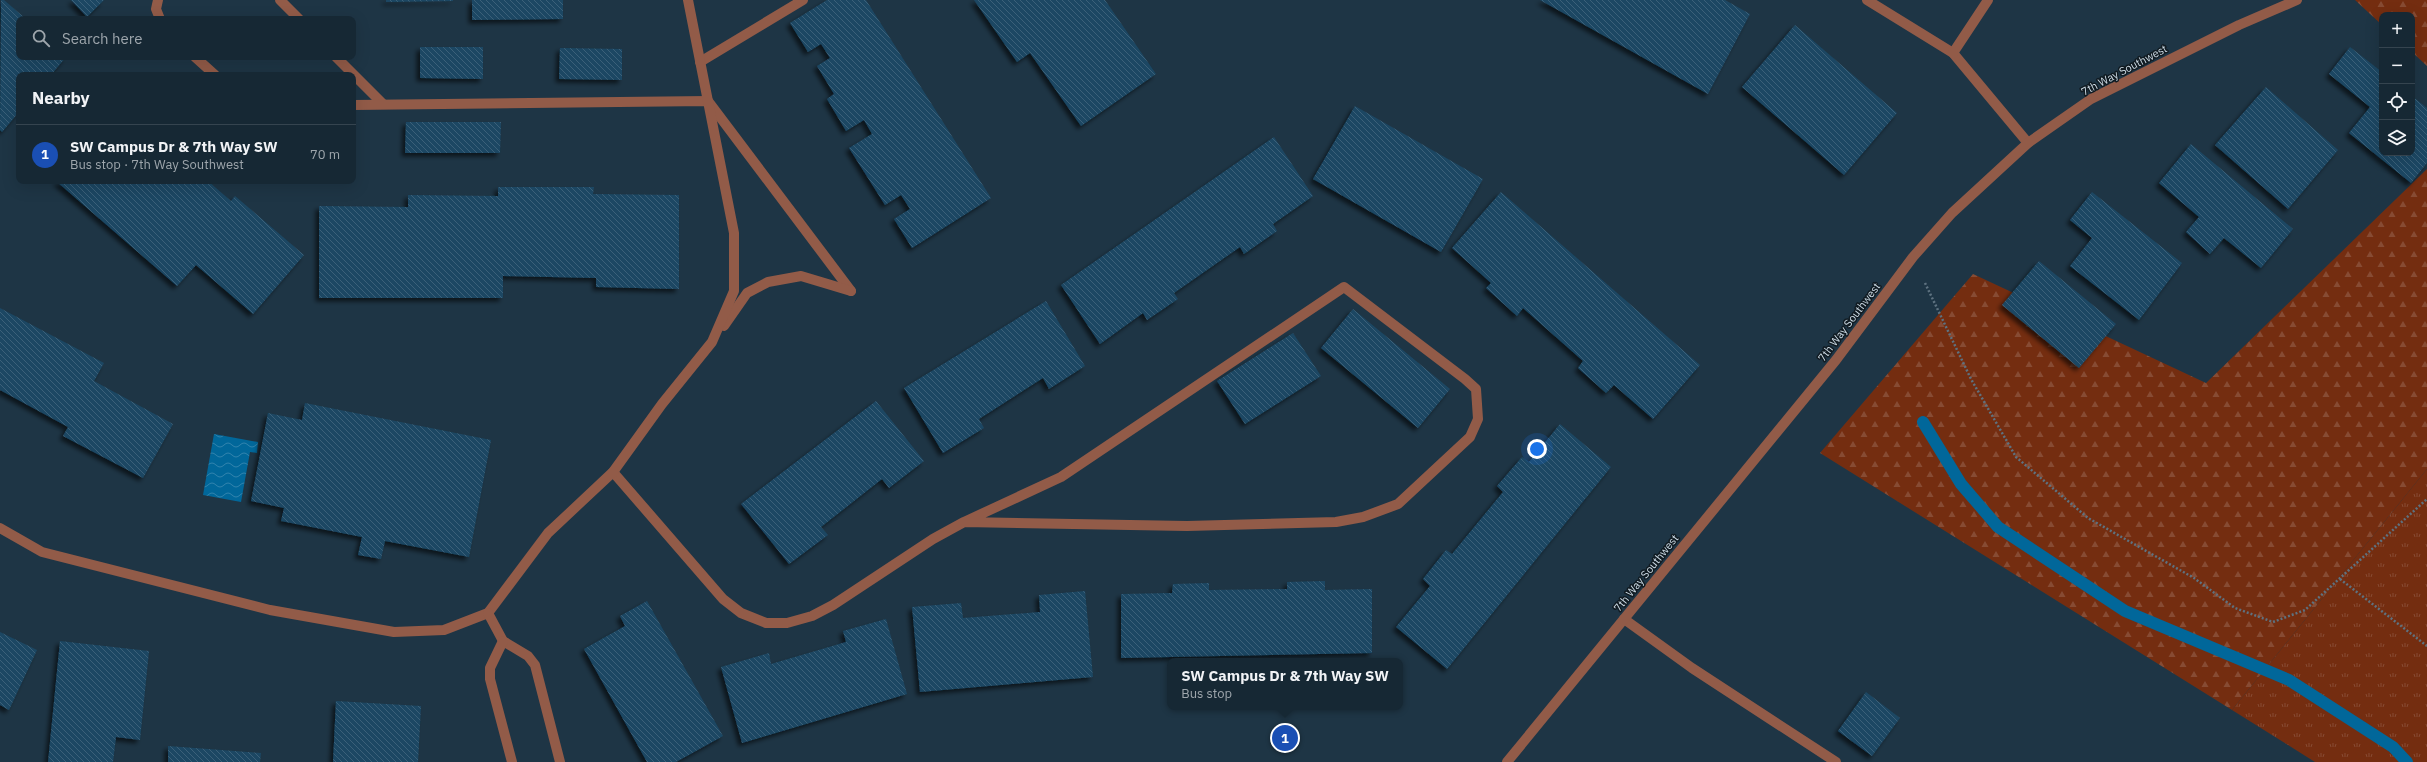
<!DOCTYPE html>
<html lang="en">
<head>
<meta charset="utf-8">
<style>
	body { margin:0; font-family:"IBM Plex Sans",sans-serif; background:#233440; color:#f1f3f6 }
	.controls { position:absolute; right:12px; top:12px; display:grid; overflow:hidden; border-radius:8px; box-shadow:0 4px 16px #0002 }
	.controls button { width:36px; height:36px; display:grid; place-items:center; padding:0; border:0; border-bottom:1px solid #35444f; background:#162834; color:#f1f3f6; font:20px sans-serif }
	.you { position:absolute; left:1537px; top:449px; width:14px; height:14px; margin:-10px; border:3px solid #fff; border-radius:50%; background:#1a73e8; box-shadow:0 0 0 6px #1a73e833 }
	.badge { display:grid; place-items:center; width:26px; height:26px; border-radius:50%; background:#1a73e8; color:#fff; font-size:13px; font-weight:700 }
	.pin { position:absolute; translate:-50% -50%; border:2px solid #fff; box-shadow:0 1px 4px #0006 }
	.popup { position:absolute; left:1167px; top:658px; width:236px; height:52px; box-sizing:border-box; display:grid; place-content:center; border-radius:8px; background:#162834; filter:drop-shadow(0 1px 3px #0005); font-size:13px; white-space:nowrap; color:#9ea6ac }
	.popup b { font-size:15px; color:#f1f3f6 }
	.popup::after { content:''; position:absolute; left:50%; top:100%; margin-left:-8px; border:8px solid transparent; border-top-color:#162834 }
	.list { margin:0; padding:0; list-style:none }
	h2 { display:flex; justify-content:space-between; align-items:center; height:52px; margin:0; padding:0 16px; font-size:17px }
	h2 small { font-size:13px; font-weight:400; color:#9ea6ac }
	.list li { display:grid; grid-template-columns:26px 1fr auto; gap:12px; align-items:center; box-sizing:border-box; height:60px; padding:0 16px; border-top:1px solid #35444f }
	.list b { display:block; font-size:15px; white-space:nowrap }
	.list p { margin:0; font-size:13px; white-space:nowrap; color:#9ea6ac }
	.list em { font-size:13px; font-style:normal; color:#9ea6ac }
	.icon { flex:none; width:22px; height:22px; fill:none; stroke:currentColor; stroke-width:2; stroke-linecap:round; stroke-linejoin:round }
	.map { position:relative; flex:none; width:2427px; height:762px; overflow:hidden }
	.search { position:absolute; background:#162834; box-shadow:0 4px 16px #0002; left:16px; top:16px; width:340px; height:44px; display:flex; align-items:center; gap:10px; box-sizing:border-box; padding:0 14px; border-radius:8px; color:#9ea6ac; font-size:15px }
	.panel { position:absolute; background:#162834; box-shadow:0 4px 16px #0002; left:16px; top:72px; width:340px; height:112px; border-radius:8px }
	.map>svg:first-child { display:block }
	.grass { fill:url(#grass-tufts) }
	.forest { fill:url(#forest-firs) }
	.water { fill:url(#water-waves) }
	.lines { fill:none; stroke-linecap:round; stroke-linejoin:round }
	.stream { stroke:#01679a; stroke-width:12 }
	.building { fill:url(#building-back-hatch); filter:url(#shadow) }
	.path { stroke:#5e7280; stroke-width:2.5; stroke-dasharray:2 2; stroke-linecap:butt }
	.service { stroke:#925b48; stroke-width:10 }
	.minor { stroke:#925b48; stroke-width:10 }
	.labels { text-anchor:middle; stroke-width:3; stroke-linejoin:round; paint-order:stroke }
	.street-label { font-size:11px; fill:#cedce6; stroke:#111b22 }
</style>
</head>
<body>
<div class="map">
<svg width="2427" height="762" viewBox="0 0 2427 762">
	<defs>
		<pattern id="grass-tufts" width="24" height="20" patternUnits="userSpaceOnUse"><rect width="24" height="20" fill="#742d10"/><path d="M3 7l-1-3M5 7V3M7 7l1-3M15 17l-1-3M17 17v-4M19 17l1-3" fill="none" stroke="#874b33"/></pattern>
		<pattern id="forest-firs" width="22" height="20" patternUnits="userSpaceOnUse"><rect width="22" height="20" fill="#742d10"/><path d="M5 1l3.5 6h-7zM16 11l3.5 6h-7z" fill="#874b33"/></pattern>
		<pattern id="water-waves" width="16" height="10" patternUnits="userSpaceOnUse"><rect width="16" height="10" fill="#01679a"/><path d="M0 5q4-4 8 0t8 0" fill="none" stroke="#3183ad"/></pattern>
		<pattern id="building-back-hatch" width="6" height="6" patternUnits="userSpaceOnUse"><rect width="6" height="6" fill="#1b4763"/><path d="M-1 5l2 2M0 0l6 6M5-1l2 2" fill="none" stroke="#3b6179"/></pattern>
		<filter id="shadow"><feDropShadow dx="-3.5" dy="3.5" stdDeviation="2" flood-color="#0009"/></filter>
	</defs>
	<rect width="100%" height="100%" fill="#1e3545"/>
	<polygon class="grass" points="2427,469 2427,762 2315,762 2232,710"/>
	<g class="forest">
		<polygon points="2355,0 2427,0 2427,66 2412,52 2412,15 2382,15 2382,25"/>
		<polygon points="2427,169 2427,469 2232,710 1820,453 1973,274 2206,383"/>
	</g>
	<polygon class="water" points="214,434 258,442 257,453 250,452 241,502 203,495"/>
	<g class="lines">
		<polyline class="stream" points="1923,422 1961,484 1998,527 2125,611 2289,680 2393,747 2407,762"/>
	</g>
	<g class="building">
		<polygon points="1,0 4,0 26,19 19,19 19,57 66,57 51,75 19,75 19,112 2,132 0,130"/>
		<polygon points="71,0 104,0 87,17"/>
		<polygon points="386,0 453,0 453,1 386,2"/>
		<polygon points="472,0 563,0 563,19 472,20"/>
		<polygon points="827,0 866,0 991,198 912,248 894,219 910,209 901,195 885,205 849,148 872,134 864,120 846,131 827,99 834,94 817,66 830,58 821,44 808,52 790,23"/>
		<polygon points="974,0 1105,0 1156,74 1081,126 1030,53 1017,62"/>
		<polygon points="1540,0 1725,0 1750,14 1708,94"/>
		<polygon points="1795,25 1897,113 1844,175 1742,87"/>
		<polygon points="420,47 483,47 483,79 420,78"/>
		<polygon points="2350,47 2382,72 2382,153 2412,153 2412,96 2427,108 2427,163 2411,183 2349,133 2370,107 2329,74"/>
		<polygon points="560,48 622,49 622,80 559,79"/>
		<polygon points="2266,87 2338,150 2288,209 2215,145"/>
		<polygon points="1355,106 1483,179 1441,252 1313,179"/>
		<polygon points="406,122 501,122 500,153 405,153"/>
		<polygon points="1274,137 1313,196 1273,224 1277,231 1244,254 1240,247 1174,293 1178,299 1147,320 1143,313 1100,344 1061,285"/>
		<polygon points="2191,144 2293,229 2261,268 2224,238 2210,254 2186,232 2199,217 2159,183"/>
		<polygon points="56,181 208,181 231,201 235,196 304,255 253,314 196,265 177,286"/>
		<polygon points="498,187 594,187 593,194 679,195 679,289 596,287 596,278 503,276 503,298 319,298 319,206 408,207 408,195 498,196"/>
		<polygon points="1501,192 1700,365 1653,419 1614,385 1606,393 1578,368 1583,361 1523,308 1517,316 1486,288 1491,283 1452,248"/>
		<polygon points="2092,192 2182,263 2139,320 2070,266 2092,238 2070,220"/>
		<polygon points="2039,261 2116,324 2079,368 2002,305"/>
		<polygon points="1046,301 1085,366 1049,389 1043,378 979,419 984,428 943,453 904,388"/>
		<polygon points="0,308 104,363 94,381 173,424 143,478 63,436 68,427 0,390"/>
		<polygon points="1353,309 1450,389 1418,428 1321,348"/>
		<polygon points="1293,333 1321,376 1245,424 1217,381"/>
		<polygon points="876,401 924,461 889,488 882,479 821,527 828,535 789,564 741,504"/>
		<polygon points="305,403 491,440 469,557 385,541 381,559 358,555 362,537 281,521 284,508 251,501 268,413 302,420"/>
		<polygon points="1560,424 1611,467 1447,669 1396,627 1430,586 1423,579 1446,550 1452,554 1503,492 1497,486 1522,457 1529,462"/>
		<polygon points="1325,581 1325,590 1372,589 1372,653 1121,658 1121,594 1172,593 1173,584 1209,583 1209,590 1287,589 1287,582"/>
		<polygon points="1085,591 1093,677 920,692 912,607 961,603 963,618 1040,612 1039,595"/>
		<polygon points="647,601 723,736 676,762 647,762 584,649 625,626 620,616"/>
		<polygon points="886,619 907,694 742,743 721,667 769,653 771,664 846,642 843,631"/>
		<polygon points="0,632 37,650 9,710 0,705"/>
		<polygon points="60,641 149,651 140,740 116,737 113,762 48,762"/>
		<polygon points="1866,692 1900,718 1872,756 1838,731"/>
		<polygon points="336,701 421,706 418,762 333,762"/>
		<polygon points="168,746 261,753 260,762 168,762"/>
	</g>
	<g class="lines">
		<g class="path">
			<polyline points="1925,283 1971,379 2016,457 2088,518 2194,578 2235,608 2273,622 2305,610 2427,499"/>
			<polyline points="2340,579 2427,646"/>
		</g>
		<g class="service">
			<polyline points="158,0 156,9 160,19"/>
			<polyline points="280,0 299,19"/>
			<polyline points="1867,0 1953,53 2028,143"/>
			<polyline points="1953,53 1988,0"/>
			<polyline points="195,57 215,75"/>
			<polyline points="336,57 383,104"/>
			<polyline points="700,62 803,0"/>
			<polyline points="353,105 708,101 851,291"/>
			<polyline points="724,326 747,293 768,282 801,276 851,291"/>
			<polyline points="613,472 723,599 741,613 766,623 787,623 812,616 833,605 933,539 964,522 1061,477 1344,287 1465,379 1476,389 1478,419 1470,437 1398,504 1363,517 1336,522 1187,526 964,522"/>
			<polyline points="0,528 42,552 270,610 394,632 444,630 488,613 548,533 613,472 662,404 712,342 734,291 734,233 688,0"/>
			<polyline points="488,613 503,641 528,656 535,665 560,762"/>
			<polyline points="1624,619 1692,668 1836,762"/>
			<polyline points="503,641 490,668 490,679 512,762"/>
		</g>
		<polyline class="minor" points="1507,762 1836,360 1913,257 1952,213 2028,143 2091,99 2239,25 2297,0"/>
	</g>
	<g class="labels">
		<g class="street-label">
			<text transform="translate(2124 70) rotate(-28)" y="4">7th Way Southwest</text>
			<text transform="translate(1849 322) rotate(-53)" y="4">7th Way Southwest</text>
			<text transform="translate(1646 573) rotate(-51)" y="4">7th Way Southwest</text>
		</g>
	</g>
</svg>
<div class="controls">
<button>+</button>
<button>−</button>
<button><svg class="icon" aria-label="locate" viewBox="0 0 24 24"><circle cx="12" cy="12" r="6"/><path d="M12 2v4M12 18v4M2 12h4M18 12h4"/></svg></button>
<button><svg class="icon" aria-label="layers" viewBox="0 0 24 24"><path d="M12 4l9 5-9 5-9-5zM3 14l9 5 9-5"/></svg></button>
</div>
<div class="you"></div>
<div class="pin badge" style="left:1285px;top:738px;background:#1a4fb4">1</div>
<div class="popup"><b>SW Campus Dr &amp; 7th Way SW</b>Bus stop</div>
<div class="search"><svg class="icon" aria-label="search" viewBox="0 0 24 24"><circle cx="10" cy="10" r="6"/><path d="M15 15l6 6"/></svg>Search here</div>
<section class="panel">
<h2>Nearby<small></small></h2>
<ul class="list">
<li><span class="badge" style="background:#1a4fb4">1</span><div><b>SW Campus Dr &amp; 7th Way SW</b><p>Bus stop · 7th Way Southwest</p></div><em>70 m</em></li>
</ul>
</section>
</div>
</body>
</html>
